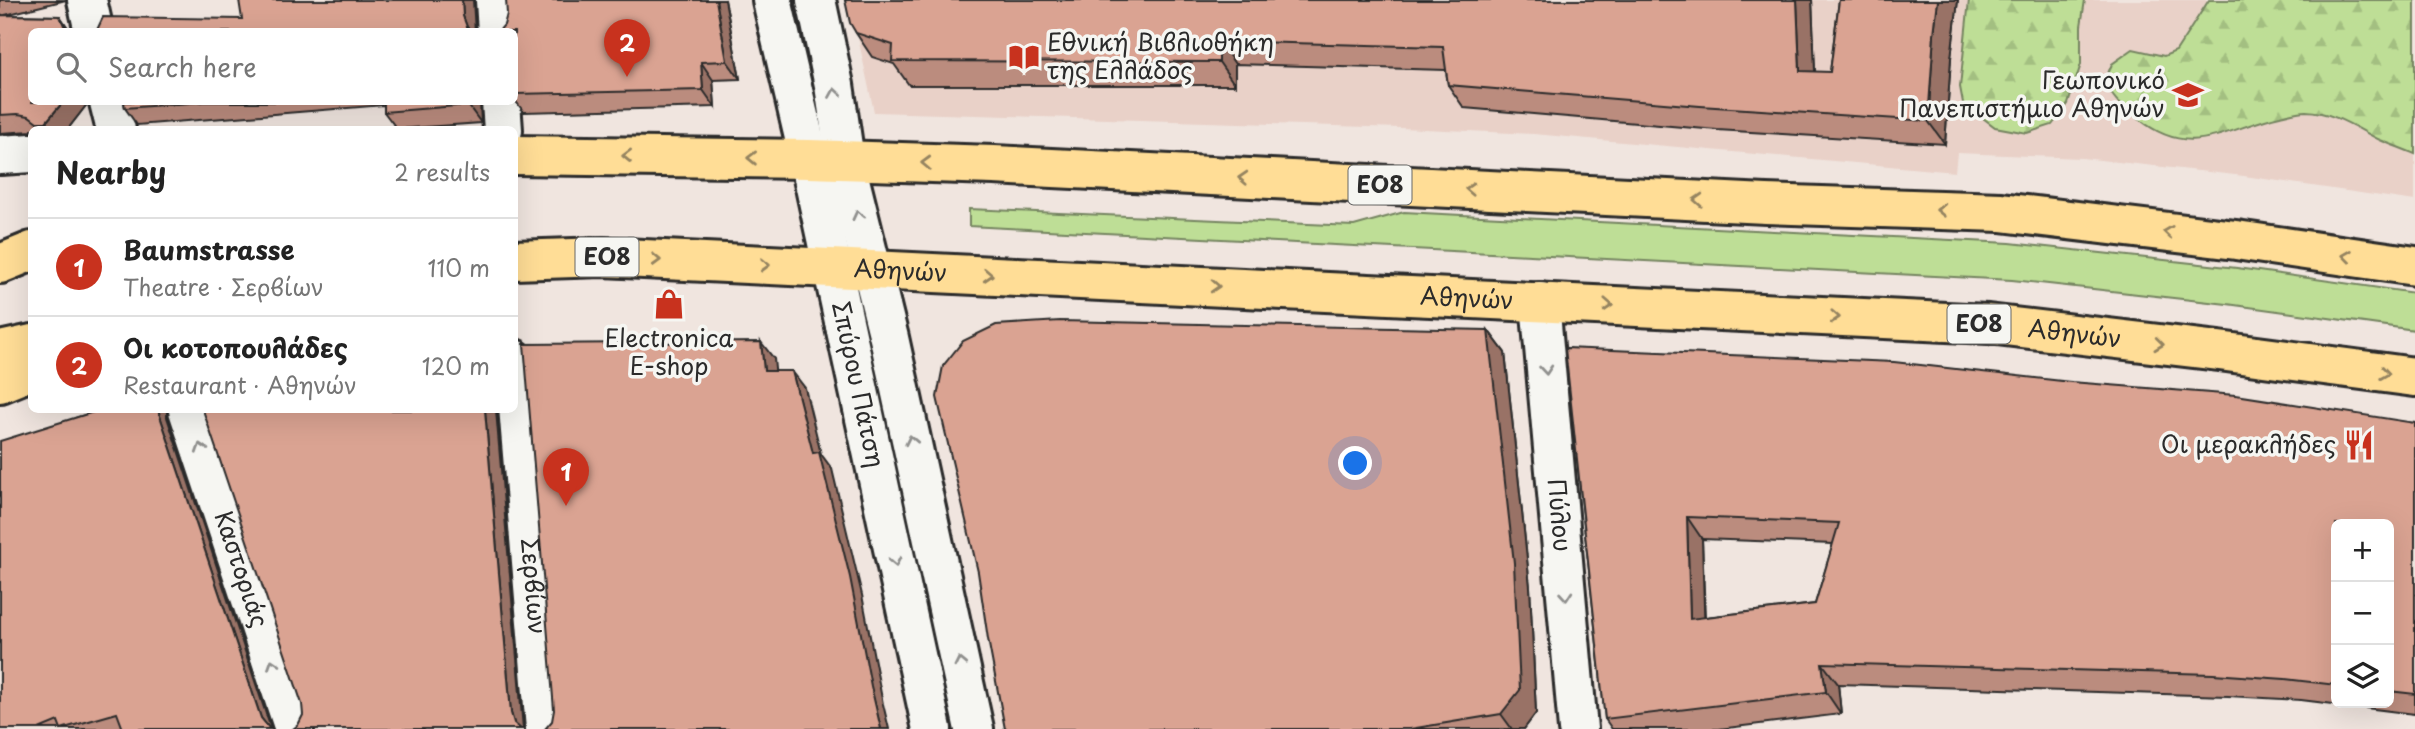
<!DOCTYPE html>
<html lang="en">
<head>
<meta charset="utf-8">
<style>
	body { margin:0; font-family:"Playpen Sans",sans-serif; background:#f2f2f2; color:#222 }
	.controls { position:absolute; right:21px; bottom:21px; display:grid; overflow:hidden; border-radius:10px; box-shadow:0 7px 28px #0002 }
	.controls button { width:63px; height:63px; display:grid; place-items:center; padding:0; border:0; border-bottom:2px solid #e0e0e0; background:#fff; color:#222; font:35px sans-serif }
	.you { position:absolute; left:1356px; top:464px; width:24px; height:24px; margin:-18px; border:5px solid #fff; border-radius:50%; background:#1a73e8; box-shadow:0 0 0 10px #1a73e833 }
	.badge { display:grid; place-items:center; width:46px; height:46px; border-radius:50%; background:#c8321e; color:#fff; font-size:23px; font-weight:700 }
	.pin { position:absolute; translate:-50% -58px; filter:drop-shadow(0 2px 4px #0008) }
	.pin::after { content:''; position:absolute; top:37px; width:24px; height:21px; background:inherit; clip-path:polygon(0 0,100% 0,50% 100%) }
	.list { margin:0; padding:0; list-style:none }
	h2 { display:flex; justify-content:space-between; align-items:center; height:91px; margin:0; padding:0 28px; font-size:30px }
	h2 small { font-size:23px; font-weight:400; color:#767676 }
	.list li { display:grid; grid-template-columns:46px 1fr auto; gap:21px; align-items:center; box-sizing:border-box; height:98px; padding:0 28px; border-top:2px solid #e0e0e0 }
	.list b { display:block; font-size:26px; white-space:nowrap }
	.list p { margin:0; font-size:23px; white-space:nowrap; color:#767676 }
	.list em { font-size:23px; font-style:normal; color:#767676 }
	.icon { flex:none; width:38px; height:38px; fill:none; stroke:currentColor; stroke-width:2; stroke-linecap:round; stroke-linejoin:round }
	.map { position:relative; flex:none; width:2415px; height:729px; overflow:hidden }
	.search { position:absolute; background:#fff; box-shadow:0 7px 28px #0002; left:28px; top:28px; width:490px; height:77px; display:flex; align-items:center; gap:18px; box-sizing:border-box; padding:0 24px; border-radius:10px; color:#767676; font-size:26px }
	.panel { position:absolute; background:#fff; box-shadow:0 7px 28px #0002; left:28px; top:126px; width:490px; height:287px; border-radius:10px }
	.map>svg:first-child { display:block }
	.built { fill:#e9d1c8 }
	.grass { fill:#bede96; stroke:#748460; stroke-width:2 }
	.forest { fill:url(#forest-firs); stroke:#748460; stroke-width:2 }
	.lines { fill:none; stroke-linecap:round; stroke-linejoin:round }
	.minor-casing { stroke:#2b2b2b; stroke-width:44 }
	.highway-casing { stroke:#2b2b2b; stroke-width:44 }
	.minor { stroke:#f6f6f2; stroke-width:38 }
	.highway { stroke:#ffdd96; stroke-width:38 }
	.wall { fill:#bb8c7e; stroke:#2b2b2b; stroke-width:2; fill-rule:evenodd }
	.shaded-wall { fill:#997266; stroke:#2b2b2b; stroke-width:2 }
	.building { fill:#daa392; stroke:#2b2b2b; stroke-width:2; fill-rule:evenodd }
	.oneway { stroke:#90908e }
	.oneway2 { stroke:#958460 }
	.labels { text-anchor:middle; stroke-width:7; stroke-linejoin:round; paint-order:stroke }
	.shield { fill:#f6f6f2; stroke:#686867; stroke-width:2 }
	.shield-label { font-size:23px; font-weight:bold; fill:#2b2b2b }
	.poi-label { font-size:24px; fill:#2b2b2b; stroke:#f6f6f2; text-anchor:end }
	.street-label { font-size:24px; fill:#2b2b2b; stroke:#f6f6f2 }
</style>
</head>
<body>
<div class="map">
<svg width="2415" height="729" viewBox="0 0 2415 729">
	<defs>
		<pattern id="forest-firs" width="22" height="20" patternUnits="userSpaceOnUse" patternTransform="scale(1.75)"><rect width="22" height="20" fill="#bede96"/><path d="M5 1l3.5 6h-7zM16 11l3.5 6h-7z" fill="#a3bf81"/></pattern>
	</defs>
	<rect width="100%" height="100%" fill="#f0e5df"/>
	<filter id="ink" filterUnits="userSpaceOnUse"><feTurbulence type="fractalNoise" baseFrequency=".0143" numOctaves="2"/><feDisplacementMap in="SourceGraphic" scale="14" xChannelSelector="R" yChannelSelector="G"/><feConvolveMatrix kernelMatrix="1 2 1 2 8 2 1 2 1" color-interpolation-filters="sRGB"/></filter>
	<g filter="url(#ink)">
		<polygon class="built" points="850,0 2415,0 2415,201 2244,176 2082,158 1957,153 1955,172 1534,134 1401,128 874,112"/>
		<polygon class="grass" points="969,209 1354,226 1404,212 2010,243 2237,268 2415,293 2415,330 2227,304 2012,280 969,226"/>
		<g class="forest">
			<polygon points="1969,0 2085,0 2081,26 2081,64 2068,104 2052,125 2027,133 1995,127 1963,103 1960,87"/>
			<path d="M2209,0H2415V154C2403,149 2392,145 2380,140C2356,128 2334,112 2306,111C2298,111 2288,114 2280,116C2226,128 2191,161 2139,119C2121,105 2113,101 2105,80L2112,64L2133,49L2164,56L2176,51Z"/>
		</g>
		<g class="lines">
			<g class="minor-casing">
				<g id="minor">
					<polyline points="87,0 94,32"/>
					<polyline points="495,0 497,32"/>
					<path id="s1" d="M772,0L809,159L932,729"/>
					<polyline points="816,0 834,85 845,160 889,338 974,729"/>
					<polyline points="109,102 116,130"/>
					<polyline points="501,102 503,130"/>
					<polyline points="0,155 32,153"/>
					<path id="s2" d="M1540,302L1578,729"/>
					<path id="s3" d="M514,359L545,729"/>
					<path id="s4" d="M188,410L294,729"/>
				</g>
			</g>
			<g class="highway-casing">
				<g id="highway">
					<polyline points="514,155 809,159 994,165 1766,204 2001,212 2236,240 2415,266"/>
					<path id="s5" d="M514,260L603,257L1988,324L2219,351L2415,377"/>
					<polyline points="0,264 32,251"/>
					<polyline points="0,351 32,344"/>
					<polyline points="0,383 32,370"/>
				</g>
			</g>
			<use href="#minor" class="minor"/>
			<use href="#highway" class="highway"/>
		</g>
		<g class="wall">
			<polygon points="0,0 66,0 5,15 60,16 71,32 32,32 32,102 88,102 88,103 67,130 32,130 32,131 0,133"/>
			<polygon points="725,0 740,79 713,80 715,107 524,112 514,99 514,32"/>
			<polygon points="845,0 1812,0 1815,72 1830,72 1839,0 1958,0 1951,58 1945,144 1717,130 1464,108 1448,85 1446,70 1235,64 1235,85 909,85 894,64 872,57 856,33"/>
			<polygon points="124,102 480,102 481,123 397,129 384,112 384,105 137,125 125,108"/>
			<polygon points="1488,330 1505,353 1530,587 1536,713 1524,729 1005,729"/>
			<path d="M1565,348L2415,423V714L2301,700L2228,696L1838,684L1841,714L1719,729H1612L1605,719ZM2336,524H2389V703H2336ZM1702,539L1833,544L1815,604L1705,617Z"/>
			<polygon points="100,410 167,410 167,417 271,729 0,729 75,418"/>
		</g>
		<g class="shaded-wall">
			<polygon points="462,0 473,0 475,32 470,32 467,27 463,16"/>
			<polygon points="716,0 725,0 740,79 727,61"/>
			<polygon points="1797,0 1812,0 1816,95 1800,71"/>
			<polygon points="1938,0 1958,0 1951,58 1945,144 1928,121 1934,34"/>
			<polygon points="60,16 70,32 67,32"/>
			<polygon points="1219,41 1235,64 1235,85 1219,62"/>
			<polygon points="701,62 713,80 715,107 703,90"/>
			<polygon points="63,102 88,102 88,103 67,130 51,130 46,122"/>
			<polygon points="468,102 480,102 481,123 468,105"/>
			<polygon points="1488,330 1505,353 1530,587 1536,713 1524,729 1512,729 1501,714"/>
			<polygon points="761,342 774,359 777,389 764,371"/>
			<polygon points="792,371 805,388 821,454 832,469 862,595 883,704 889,729 881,729"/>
			<polygon points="158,410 167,410 167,417 271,729 268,729 261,718"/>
			<polygon points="485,410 496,410 523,729 518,729 514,723 511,713"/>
			<polygon points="1687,517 1702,539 1705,641 1690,619"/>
			<polygon points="1822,663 1838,684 1841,714 1826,692"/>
		</g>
		<g class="building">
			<polygon points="239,0 462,0 463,16 467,27 472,32 94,32 97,30 103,17 242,19"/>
			<polygon points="506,0 716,0 727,61 701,62 703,90 514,94 514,32 498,32 504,25 507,14"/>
			<polygon points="845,0 1797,0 1800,71 1830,72 1839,0 1938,0 1934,34 1928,121 1700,106 1448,85 1443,47 1219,41 1219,62 892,61 893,45 856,33 850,23"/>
			<polygon points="0,15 60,16 66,30 69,32 32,32 32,102 63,102 46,122 37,122 29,116 18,114 0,115"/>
			<polygon points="124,102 203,102 125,108"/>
			<polygon points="384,102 468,102 468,105 384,112"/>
			<polygon points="1060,321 1488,330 1514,563 1520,690 1501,714 1410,729 1005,729 988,639 978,572 937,397 943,366 963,341 996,325"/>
			<polygon points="761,342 764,371 792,371 813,453 819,452 850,577 871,686 881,729 545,729 552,721 554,710 524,344"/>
			<path d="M1565,348L1894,362L2071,382L2236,395L2415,423V694L2389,691V524H2336V685L2285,679L2213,674L1822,663L1826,692L1605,719ZM1687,517L1839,523L1815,604L1690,619Z"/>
			<polygon points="100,410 158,410 261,718 270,729 123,729 117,713 61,729 58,721 39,729 0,729 0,441"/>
			<polygon points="203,410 485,410 511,713 514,723 521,729 293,729 298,725 303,715 302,704"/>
		</g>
		<defs><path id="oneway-chevron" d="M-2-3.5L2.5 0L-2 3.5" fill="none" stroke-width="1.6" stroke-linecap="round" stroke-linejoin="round" transform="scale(1.75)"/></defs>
		<g class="oneway">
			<use href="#oneway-chevron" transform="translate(835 93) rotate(-99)"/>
			<use href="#oneway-chevron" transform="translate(858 215) rotate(-103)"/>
			<use href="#oneway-chevron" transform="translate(1546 370) rotate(85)"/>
			<use href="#oneway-chevron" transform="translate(911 440) rotate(-102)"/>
			<use href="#oneway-chevron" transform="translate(201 448) rotate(-108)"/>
			<use href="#oneway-chevron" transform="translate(895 562) rotate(78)"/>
			<use href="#oneway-chevron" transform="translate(1566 596) rotate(85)"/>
			<use href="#oneway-chevron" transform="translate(960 662) rotate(-102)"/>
			<use href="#oneway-chevron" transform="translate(273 664) rotate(-108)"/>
		</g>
		<g class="oneway2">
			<use href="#oneway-chevron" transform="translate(627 156) rotate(-179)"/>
			<use href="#oneway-chevron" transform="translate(752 158) rotate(-179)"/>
			<use href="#oneway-chevron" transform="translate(926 163) rotate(-178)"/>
			<use href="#oneway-chevron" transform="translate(1243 178) rotate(-177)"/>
			<use href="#oneway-chevron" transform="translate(1470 189) rotate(-177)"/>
			<use href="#oneway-chevron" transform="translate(1698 200) rotate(-177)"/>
			<use href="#oneway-chevron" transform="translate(1941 210) rotate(-178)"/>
			<use href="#oneway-chevron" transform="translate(2168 232) rotate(-173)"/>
			<use href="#oneway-chevron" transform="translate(2347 256) rotate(-172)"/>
			<use href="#oneway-chevron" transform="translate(656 260) rotate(2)"/>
			<use href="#oneway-chevron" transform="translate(765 265) rotate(2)"/>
			<use href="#oneway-chevron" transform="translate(988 275) rotate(3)"/>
			<use href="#oneway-chevron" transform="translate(1215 286) rotate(3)"/>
			<use href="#oneway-chevron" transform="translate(1608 305) rotate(3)"/>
			<use href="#oneway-chevron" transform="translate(1835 317) rotate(3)"/>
			<use href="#oneway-chevron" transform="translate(2159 344) rotate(6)"/>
			<use href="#oneway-chevron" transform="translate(2385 373) rotate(8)"/>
		</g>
	</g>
	<defs>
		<g id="library-bare" transform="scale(2.415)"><path d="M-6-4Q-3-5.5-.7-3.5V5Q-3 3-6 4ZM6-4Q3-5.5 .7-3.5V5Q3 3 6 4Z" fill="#c8321e" stroke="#f6f6f2" stroke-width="2.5" paint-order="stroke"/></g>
		<g id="university-bare" transform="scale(2.415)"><path d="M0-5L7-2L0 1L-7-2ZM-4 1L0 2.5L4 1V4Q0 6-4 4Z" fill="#c8321e" stroke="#f6f6f2" stroke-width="2.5" paint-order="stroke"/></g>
		<g id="shop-bare" transform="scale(2.415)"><path d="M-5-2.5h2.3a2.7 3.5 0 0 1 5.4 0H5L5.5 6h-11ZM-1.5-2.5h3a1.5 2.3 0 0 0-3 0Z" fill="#c8321e" stroke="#f6f6f2" stroke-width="2.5" paint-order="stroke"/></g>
		<g id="restaurant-bare" transform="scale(2.415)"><path d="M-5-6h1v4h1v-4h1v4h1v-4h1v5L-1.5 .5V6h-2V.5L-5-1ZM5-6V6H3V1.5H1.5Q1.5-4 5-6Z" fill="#c8321e" stroke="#f6f6f2" stroke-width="2.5" paint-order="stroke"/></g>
	</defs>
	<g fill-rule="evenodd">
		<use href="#library-bare" x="1024" y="57"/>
		<use href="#university-bare" x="2188" y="95"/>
		<use href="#shop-bare" x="669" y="304"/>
		<use href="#restaurant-bare" x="2359" y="445"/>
	</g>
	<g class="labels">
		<g class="shield">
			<rect x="1348.5" y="165.5" width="63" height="39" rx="5"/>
			<rect x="575.5" y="237.5" width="63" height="39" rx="5"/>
			<rect x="1947.5" y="304.5" width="63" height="39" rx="5"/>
		</g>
		<g class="shield-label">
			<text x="1380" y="193">ΕΟ8</text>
			<text x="607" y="265">ΕΟ8</text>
			<text x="1979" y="332">ΕΟ8</text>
		</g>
		<g class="poi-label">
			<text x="1047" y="51" text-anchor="start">Εθνική Βιβλιοθήκη<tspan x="1047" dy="28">της Ελλάδος</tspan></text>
			<text x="2165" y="89">Γεωπονικό<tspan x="2165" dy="28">Πανεπιστήμιο Αθηνών</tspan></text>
			<text x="669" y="347" text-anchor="middle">Electronica<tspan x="669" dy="28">E-shop</tspan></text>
			<text x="2336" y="453">Οι μερακλήδες</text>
		</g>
		<g class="street-label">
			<text dy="8" stroke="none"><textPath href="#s5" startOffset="387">Αθηνών</textPath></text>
			<text dy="8" stroke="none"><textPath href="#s5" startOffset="954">Αθηνών</textPath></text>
			<text dy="8" stroke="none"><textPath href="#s5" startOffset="1563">Αθηνών</textPath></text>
			<text dy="8" stroke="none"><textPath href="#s1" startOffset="394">Σπύρου Πάτση</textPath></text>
			<text dy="8" stroke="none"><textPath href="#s2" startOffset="214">Πύλου</textPath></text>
			<text dy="8" stroke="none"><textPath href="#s4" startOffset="168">Καστοριάς</textPath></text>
			<text dy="8" stroke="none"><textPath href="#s3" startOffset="228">Σερβίων</textPath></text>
		</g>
	</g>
</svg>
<div class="controls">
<button>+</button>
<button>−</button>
<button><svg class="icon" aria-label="layers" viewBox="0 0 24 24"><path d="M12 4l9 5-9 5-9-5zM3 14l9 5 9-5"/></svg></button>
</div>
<div class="you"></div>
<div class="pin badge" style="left:566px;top:506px">1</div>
<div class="pin badge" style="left:627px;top:77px">2</div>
<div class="search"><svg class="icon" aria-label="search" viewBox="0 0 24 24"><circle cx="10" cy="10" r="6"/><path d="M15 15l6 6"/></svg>Search here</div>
<section class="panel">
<h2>Nearby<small>2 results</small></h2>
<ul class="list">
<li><span class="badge">1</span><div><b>Baumstrasse</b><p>Theatre · Σερβίων</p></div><em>110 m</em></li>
<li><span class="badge">2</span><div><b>Οι κοτοπουλάδες</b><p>Restaurant · Αθηνών</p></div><em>120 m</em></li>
</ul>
</section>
</div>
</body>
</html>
